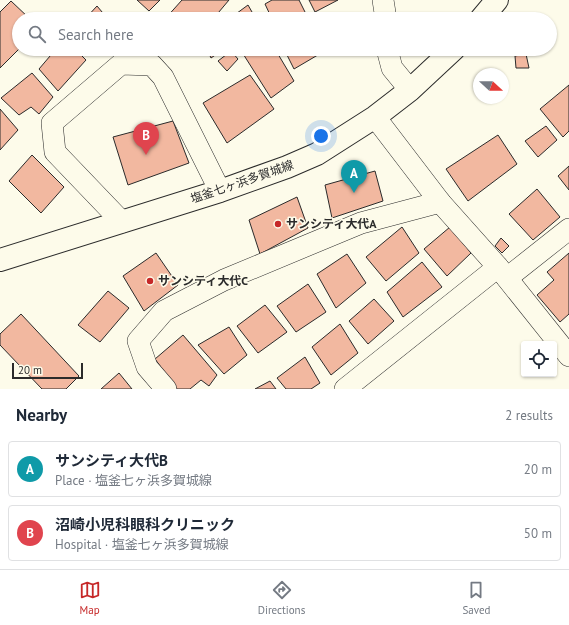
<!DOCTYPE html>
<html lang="en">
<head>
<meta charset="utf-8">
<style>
	body { margin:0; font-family:"PT Sans","Noto Sans JP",sans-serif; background:#f6f6f7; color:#1f2937 }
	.controls { position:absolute; right:12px; bottom:12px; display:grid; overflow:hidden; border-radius:4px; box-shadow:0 1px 3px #0004 }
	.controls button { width:36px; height:36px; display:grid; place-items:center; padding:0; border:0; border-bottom:1px solid #e0e1e3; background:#fff; color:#1f2937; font:20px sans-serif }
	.compass { position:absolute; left:473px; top:68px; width:36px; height:36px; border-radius:50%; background:#fff; box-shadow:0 1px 3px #0004; rotate:111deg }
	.scale { position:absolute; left:12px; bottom:10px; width:71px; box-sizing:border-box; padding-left:4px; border:2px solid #2b2b2b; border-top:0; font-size:11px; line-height:14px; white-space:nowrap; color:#2b2b2b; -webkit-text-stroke:3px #fdfbea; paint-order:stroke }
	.you { position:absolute; left:321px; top:136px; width:14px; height:14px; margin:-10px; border:3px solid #fff; border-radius:50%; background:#1a73e8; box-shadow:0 0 0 6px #1a73e833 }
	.badge { display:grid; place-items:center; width:26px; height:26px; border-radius:50%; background:#c62828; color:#fff; font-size:13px; font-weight:700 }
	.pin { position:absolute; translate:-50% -33px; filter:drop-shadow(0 1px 2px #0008) }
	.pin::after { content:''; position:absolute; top:21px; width:14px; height:12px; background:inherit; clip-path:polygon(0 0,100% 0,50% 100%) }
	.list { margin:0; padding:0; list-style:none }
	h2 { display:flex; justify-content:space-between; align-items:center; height:52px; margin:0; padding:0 16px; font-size:17px }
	h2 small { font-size:13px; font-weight:400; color:#747a83 }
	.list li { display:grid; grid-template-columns:26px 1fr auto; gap:12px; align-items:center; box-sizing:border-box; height:56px; margin:0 8px 8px; padding:0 8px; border:1px solid #e0e1e3; border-radius:4px }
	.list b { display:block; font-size:15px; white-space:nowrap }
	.list p { margin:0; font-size:13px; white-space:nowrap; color:#747a83 }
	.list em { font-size:13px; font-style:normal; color:#747a83 }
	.icon { flex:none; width:22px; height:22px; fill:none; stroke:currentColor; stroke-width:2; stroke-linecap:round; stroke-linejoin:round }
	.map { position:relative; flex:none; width:569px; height:389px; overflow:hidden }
	.search { position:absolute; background:#fff; box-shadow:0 1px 3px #0004; left:12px; right:12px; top:12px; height:44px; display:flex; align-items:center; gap:10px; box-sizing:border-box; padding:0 14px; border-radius:22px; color:#747a83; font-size:15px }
	.sheet { height:180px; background:#fff }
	nav { display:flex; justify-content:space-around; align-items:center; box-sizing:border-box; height:56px; border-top:1px solid #e0e1e3; background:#fff; font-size:11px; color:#747a83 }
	nav a { display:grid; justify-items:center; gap:2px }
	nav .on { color:#c62828 }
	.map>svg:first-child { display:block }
	.building { fill:#f2b8a0; stroke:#2b2b2b }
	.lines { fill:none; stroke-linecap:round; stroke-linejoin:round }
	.street-casing { stroke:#2b2b2b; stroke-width:22 }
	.primary-casing { stroke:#2b2b2b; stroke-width:24 }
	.street { stroke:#fdfbea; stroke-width:21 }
	.primary { stroke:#fdfbea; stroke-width:22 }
	.poi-dot { fill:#c62828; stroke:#fdfbea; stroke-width:1.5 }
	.labels { text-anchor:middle; stroke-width:3; stroke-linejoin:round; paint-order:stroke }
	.street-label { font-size:12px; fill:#2b2b2b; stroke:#fdfbea }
	.poi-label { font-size:12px; font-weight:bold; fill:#2b2b2b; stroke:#fdfbea; text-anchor:start }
</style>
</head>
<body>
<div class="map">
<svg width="569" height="389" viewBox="0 0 569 389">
	<rect width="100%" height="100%" fill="#fdfbea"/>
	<g class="building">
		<polygon points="137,0 160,0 149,11"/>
		<polygon points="182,0 229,0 213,19 165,19"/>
		<polygon points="272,0 299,0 307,16 302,19 272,19 265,4"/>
		<polygon points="309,0 338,0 315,12"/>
		<polygon points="11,1 30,19 19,19 19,49 0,68 0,12"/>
		<polygon points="248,5 256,19 229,19"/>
		<polygon points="97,6 108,19 85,19"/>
		<polygon points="56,49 75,49 86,60 58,91 39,69"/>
		<polygon points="207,49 224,49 211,58"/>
		<polygon points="240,49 275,49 294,81 271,98"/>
		<polygon points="284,49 328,49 294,69"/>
		<rect x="510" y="49" width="19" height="3"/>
		<polygon points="231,51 238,59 227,71 218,61"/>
		<polygon points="526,54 529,68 516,68 515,56"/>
		<polygon points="32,73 53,97 39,114 31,107 19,115 1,98"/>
		<polygon points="250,75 274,109 227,143 203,103"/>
		<polygon points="569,85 569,131 563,137 540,109"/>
		<polygon points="0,109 18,130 0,150"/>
		<polygon points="173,121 189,163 128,185 113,137"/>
		<polygon points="546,126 557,140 538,157 525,141"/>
		<polygon points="498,135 517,164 468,201 446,169"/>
		<polygon points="32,155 64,187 41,213 9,181"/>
		<polygon points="569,166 569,190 558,176"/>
		<polygon points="375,171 383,201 332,218 325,185"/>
		<polygon points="537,189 560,217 533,240 509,214"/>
		<polygon points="297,197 308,228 260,254 249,220"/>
		<polygon points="402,227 419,253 386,281 366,257"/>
		<polygon points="450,227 471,253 447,276 424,249"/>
		<polygon points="501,238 509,246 502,253 495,246"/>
		<polygon points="156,253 178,285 144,311 123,276"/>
		<polygon points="569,253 569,314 560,322 537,295 554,280 547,272"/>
		<polygon points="347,254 366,283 336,308 317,274"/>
		<polygon points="422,262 442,287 403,317 387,292"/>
		<polygon points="308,284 326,312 296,332 277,306"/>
		<polygon points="108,291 129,308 100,342 78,325"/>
		<polygon points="374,299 394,321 368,344 349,321"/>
		<polygon points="265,305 287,332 258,353 237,326"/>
		<polygon points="21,314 79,376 66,389 42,389 0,345 0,334"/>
		<polygon points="340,324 358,353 331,375 312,347"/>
		<polygon points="229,327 247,355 224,374 198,345"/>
		<polygon points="183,335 217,375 209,386 201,380 190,389 177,389 155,359"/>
		<polygon points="305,357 320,383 311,389 286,389 277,378"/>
		<polygon points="119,373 132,389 101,389"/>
		<polygon points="270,381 276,389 255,389"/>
	</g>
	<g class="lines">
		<g class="street-casing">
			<g id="street">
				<polyline points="383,0 386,19"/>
				<polyline points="387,49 392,68 410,90"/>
				<polyline points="122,222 55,152 52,123 121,64 152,65 163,77 220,191"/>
				<polyline points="498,267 569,356"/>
				<polyline points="507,278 569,229"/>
				<polyline points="166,389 147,367 138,341 164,311 224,280 361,223 440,202"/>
				<polyline points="345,389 498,267 440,202 375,117"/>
			</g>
		</g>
		<g class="primary-casing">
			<g id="primary">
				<polyline points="481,19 497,0"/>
				<polyline points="0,260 220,191 287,167 317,154 375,117 410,90 454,49"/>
			</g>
		</g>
		<use href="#street" class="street"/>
		<use href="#primary" class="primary"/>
	</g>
	<g class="poi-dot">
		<circle cx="278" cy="224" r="4"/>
		<circle cx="150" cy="281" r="4"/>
	</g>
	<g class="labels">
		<g class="street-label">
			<text transform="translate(242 182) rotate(-19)" y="4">塩釜七ヶ浜多賀城線</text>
		</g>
		<g class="poi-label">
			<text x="286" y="228">サンシティ大代A</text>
			<text x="158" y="285">サンシティ大代C</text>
		</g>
	</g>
</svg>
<div class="controls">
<button><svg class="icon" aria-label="locate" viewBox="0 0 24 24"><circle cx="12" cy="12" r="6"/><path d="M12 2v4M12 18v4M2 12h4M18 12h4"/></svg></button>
</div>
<svg class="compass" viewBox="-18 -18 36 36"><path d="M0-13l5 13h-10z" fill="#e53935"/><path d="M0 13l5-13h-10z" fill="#747a83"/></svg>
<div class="scale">20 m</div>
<div class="you"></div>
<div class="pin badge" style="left:354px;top:193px;background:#0f9aa8">A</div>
<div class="pin badge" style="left:146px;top:155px;background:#e0444e">B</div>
<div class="search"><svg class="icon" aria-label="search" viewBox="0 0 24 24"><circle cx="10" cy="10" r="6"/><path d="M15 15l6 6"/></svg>Search here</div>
</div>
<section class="sheet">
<h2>Nearby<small>2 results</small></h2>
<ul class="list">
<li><span class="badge" style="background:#0f9aa8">A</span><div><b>サンシティ大代B</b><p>Place · 塩釜七ヶ浜多賀城線</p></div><em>20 m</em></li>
<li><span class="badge" style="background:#e0444e">B</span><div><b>沼崎小児科眼科クリニック</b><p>Hospital · 塩釜七ヶ浜多賀城線</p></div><em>50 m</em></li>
</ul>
</section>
<nav>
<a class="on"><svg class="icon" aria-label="map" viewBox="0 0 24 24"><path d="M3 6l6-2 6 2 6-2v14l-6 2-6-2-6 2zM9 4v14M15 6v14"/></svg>Map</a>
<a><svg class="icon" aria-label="directions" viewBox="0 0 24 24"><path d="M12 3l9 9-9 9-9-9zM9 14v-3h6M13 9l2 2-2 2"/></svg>Directions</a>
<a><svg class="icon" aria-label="saved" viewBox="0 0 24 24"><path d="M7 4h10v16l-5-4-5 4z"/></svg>Saved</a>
</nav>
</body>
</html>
